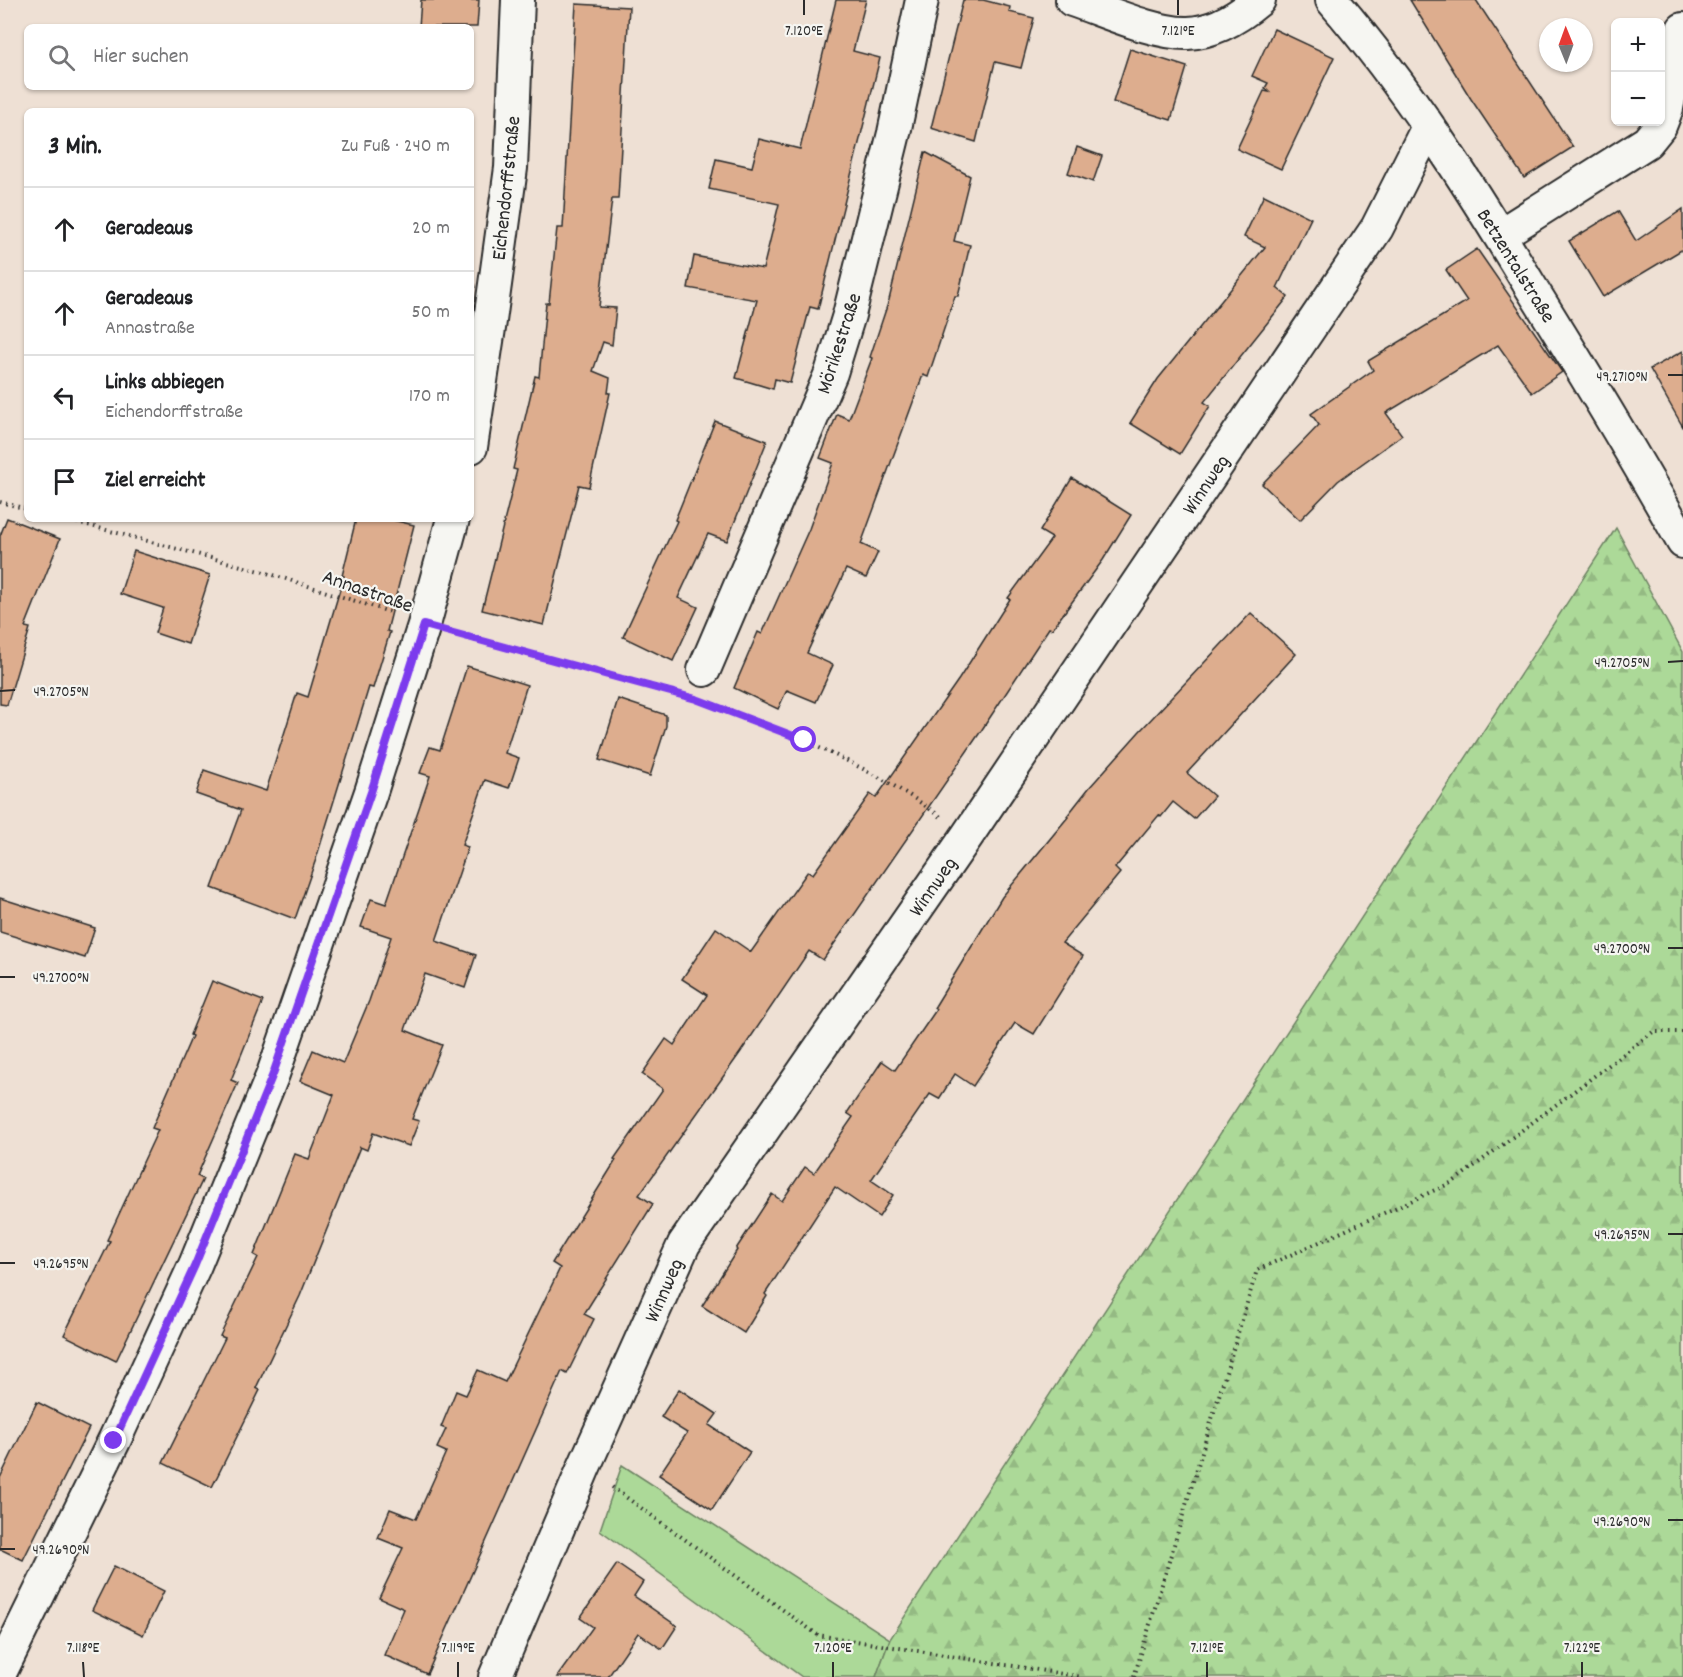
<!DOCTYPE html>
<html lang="de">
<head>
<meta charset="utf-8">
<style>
	body { margin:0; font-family:Dekko,sans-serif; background:#f2f2f2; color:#202124 }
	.controls { position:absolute; right:18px; top:18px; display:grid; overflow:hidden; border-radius:9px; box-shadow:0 2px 4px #0004 }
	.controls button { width:54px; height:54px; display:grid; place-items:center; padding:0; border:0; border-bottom:2px solid #e0e0e0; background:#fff; color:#202124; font:30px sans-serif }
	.compass { position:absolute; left:1539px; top:18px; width:54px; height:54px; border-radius:50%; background:#fff; box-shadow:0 2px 4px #0004; rotate:359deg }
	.stop { position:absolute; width:18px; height:18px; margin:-14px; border:4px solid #7c3aed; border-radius:50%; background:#fff }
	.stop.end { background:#7c3aed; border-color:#fff; box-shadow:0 2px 6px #0008 }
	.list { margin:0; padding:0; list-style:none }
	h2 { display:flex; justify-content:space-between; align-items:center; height:78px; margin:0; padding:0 24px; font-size:26px }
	h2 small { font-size:20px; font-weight:400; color:#757577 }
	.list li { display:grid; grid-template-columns:39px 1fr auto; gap:18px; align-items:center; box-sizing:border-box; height:84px; padding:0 24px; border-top:2px solid #e0e0e0 }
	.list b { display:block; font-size:22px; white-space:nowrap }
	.list p { margin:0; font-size:20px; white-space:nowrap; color:#757577 }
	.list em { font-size:20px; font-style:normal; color:#757577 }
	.icon { flex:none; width:33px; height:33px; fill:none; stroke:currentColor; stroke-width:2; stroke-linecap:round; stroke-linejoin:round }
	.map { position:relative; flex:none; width:1683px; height:1677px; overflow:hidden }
	.search { position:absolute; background:#fff; box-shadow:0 2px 4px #0004; left:24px; top:24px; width:450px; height:66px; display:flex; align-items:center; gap:15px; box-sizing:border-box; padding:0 21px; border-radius:9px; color:#757577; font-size:22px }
	.panel { position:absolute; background:#fff; box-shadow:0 2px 4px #0004; left:24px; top:108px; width:450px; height:414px; border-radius:9px }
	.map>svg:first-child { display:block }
	.green { fill:#acd998; stroke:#6c8262; stroke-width:1.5 }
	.forest { fill:url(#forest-firs); stroke:#6c8262; stroke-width:1.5 }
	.building { fill:#ddad8e; stroke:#2b2b2b; stroke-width:1.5 }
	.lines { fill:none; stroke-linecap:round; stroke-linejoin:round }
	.minor-casing { stroke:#2b2b2b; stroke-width:36 }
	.path { stroke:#2b2b2b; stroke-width:4; stroke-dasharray:1.5 4.5; stroke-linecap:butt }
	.minor { stroke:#f6f6f2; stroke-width:32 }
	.route { stroke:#7c3aed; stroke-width:8 }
	.ticks { fill:none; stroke:#2b2b2b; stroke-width:2 }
	.labels { text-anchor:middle; stroke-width:4.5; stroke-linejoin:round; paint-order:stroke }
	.street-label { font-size:21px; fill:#2b2b2b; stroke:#f6f6f2 }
	.ticks-label { font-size:15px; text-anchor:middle; fill:#2b2b2b; stroke:#f6f6f2; stroke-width:4.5; stroke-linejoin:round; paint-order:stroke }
</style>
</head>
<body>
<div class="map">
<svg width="1683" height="1677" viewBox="0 0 1683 1677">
	<defs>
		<pattern id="forest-firs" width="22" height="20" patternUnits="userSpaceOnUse" patternTransform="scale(1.5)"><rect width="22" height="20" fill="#acd998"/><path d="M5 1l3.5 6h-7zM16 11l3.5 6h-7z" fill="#94ba83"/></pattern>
	</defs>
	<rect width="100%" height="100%" fill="#eee0d4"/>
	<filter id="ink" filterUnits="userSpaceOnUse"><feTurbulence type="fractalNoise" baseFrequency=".0167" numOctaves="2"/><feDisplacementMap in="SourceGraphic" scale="12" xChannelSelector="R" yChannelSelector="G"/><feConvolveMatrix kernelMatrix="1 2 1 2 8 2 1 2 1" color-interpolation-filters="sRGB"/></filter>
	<g filter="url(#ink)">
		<polygon class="green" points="622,1465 890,1639 876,1677 802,1677 600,1530"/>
		<polygon class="forest" points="1616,528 1683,652 1683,1677 876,1677 890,1639"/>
		<g class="building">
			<polygon points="421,0 479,0 477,27 419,27"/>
			<polygon points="836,0 866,0 853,51 880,58 818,309 810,307 790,383 775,379 773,389 736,378 757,300 688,288 694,256 763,269 779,204 709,189 716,159 752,167 759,139 800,149"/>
			<polygon points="963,0 983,0 1010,7 1009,12 1034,18 1021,68 995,62 976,142 931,128"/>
			<polygon points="1410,0 1476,0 1573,147 1524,178 1471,99"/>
			<polygon points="576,4 629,7 618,199 612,199 599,307 616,308 612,345 603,342 593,371 610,378 608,393 610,393 589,487 579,485 544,625 482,610 517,470 513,469 535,376 539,377 546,303 549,303 557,228 563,228"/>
			<polygon points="1274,29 1334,57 1281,169 1237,149 1264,91 1269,92 1265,88 1268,83 1252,76"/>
			<polygon points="1130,49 1187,67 1171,120 1113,102"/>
			<polygon points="1077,147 1102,156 1093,182 1068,173"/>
			<polygon points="925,152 970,176 954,241 970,245 958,296 955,296 928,377 923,375 861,544 878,552 866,578 846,569 807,653 833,665 816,702 787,690 778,709 734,688 758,632 762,634 809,529 833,463 820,458 837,414 849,419 872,358 870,357 889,300"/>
			<polygon points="1264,195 1311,218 1277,288 1288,297 1204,402 1210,406 1180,454 1130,423 1158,379 1265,247 1244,237"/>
			<polygon points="1683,209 1683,249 1603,297 1569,241 1618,211 1636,241"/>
			<polygon points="1477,249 1562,372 1532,393 1498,345 1386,413 1402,435 1338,481 1300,520 1262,484 1319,425 1311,414 1373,370 1368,361 1467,301 1446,270"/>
			<polygon points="1683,351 1683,427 1650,369"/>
			<polygon points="715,421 767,441 727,541 708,534 678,598 698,607 673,661 623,637 677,521 675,520"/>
			<polygon points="1072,478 1131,515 1103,560 1052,629 1049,628 981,731 823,960 809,951 740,1053 639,1195 653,1204 584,1314 594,1319 567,1374 562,1371 427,1674 384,1655 404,1609 379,1598 403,1548 378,1538 390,1509 416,1519 446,1452 437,1448 446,1429 441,1427 456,1391 466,1395 478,1370 505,1382 560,1268 552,1263 616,1160 614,1159 663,1089 642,1074 666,1039 674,1045 707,995 682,979 716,928 751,952 808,871 813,874 870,794 876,798 959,679 1010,599 1008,598 1052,538 1040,531"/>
			<polygon points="7,518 60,539 25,627 30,628 7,705 0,704 0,536"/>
			<polygon points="356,519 388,519 414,525 387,631 390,632 373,688 369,687 316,859 295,919 212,888 241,810 196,794 204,770 266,791 297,693 308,697 344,576 342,576"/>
			<polygon points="134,551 210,575 188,644 155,633 163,608 120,594"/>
			<polygon points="1251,613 1296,654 1187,773 1214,796 1194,819 1173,802 1161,817 1159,815 1115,868 1120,873 1062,943 1083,956 1034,1034 1015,1023 973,1086 955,1074 939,1099 930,1094 871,1180 893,1195 879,1217 835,1187 765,1294 767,1296 744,1333 702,1306 737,1250 736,1249 772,1194 782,1201 805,1167 814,1173 853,1117 847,1113 882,1061 895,1070 936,1010 934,1008 1002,897 1068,817 1067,816 1089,788 1139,732"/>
			<polygon points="467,666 527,685 505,753 519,758 509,788 485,780 462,845 468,847 436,941 476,955 465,988 425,974 405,1030 442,1045 412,1119 419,1121 409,1146 373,1133 367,1150 360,1147 300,1296 256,1388 260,1390 212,1487 163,1463 225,1338 220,1336 258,1257 254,1255 295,1154 309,1159 334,1095 300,1081 313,1050 343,1063 369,1001 391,937 361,927 371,899 386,904 430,776 420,773 430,747 440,750"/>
			<polygon points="618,699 666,715 666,726 650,776 599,760"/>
			<polygon points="0,898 95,928 85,958 0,932"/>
			<polygon points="212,981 263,1001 231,1080 238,1083 197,1176 203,1179 116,1361 64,1335 110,1241 107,1240 158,1130 152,1128 192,1036 190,1035"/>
			<polygon points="679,1389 717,1414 709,1425 750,1452 712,1510 659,1475 687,1433 661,1417"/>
			<polygon points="37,1402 89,1428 23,1560 0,1549 0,1478"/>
			<polygon points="617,1564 643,1582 634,1596 677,1626 662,1649 638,1633 608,1677 557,1677 593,1627 580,1618"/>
			<polygon points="114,1566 164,1591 143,1635 92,1610"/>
		</g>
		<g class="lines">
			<g class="minor-casing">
				<g id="minor">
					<path d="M1072,0C1105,11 1155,34 1188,33C1214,32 1240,16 1259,0"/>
					<path d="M1332,0C1407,87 1470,186 1529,284C1582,369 1634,455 1683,542"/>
					<polyline points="1500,235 1647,142 1660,126 1667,108 1683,29"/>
					<polyline points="471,447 489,328 511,168 518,0"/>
					<polyline points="704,670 831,373 849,315 894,133 922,0"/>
					<polyline points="0,1673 114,1441 195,1265 273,1074 371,792 424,625 453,519"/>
					<polyline points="495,1677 584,1467 684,1244 967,836 1377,228 1428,127"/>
				</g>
			</g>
			<g class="path">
				<polyline points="0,502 27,509"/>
				<polyline points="65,519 264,572 393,613"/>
				<polyline points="457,634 681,694"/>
				<path d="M708,703C789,734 871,765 941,817"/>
				<polyline points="612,1487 818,1635 1082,1677"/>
				<polyline points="1134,1677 1257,1270 1453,1182 1653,1032 1683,1032"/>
			</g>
			<use href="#minor" class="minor"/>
		</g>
	</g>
	<g class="lines" filter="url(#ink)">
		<polyline class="route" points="114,1441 195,1265 273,1074 371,792 424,625 696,699 804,740"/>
	</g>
	<path class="ticks" d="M804,0V15M1178,0V15M1668,375H1683M1668,662L1683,661M0,691L15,690M1668,948H1683M0,977H15M1668,1234H1683M0,1263H15M1668,1520H1683M0,1549H15M83,1662L84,1677M458,1662V1677M833,1662V1677M1207,1662V1677M1582,1662V1677"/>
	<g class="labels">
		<g class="street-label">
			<text transform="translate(505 188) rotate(-84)" y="7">Eichendorffstraße</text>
			<text transform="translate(1517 265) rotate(58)" y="7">Betzentalstraße</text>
			<text transform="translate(838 343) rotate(-72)" y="7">Mörikestraße</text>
			<text transform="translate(1205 484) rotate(-56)" y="7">Winnweg</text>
			<text transform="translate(368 590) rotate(19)" y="7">Annastraße</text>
			<text transform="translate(932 886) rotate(-55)" y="7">Winnweg</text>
			<text transform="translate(663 1290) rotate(-66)" y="7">Winnweg</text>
		</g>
	</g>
	<g class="ticks-label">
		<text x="804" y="35">7.120°E</text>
		<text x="1178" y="35">7.121°E</text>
		<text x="1622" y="381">49.2710°N</text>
		<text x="1622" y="667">49.2705°N</text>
		<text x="61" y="696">49.2705°N</text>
		<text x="1622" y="953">49.2700°N</text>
		<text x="61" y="982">49.2700°N</text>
		<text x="1622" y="1239">49.2695°N</text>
		<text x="61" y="1268">49.2695°N</text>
		<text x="1622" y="1526">49.2690°N</text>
		<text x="61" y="1554">49.2690°N</text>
		<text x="83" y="1652">7.118°E</text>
		<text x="458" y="1652">7.119°E</text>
		<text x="833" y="1652">7.120°E</text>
		<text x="1207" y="1652">7.121°E</text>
		<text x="1582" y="1652">7.122°E</text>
	</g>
</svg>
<div class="controls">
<button>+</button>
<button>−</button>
</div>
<svg class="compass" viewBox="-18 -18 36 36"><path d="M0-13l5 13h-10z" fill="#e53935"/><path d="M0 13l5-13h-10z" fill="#757577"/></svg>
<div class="stop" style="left:804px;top:740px"></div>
<div class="stop end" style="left:114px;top:1441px"></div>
<div class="search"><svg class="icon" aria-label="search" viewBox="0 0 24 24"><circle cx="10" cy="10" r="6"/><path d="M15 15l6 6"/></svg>Hier suchen</div>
<section class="panel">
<h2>3 Min.<small>Zu Fuß · 240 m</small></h2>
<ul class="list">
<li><svg class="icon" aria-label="ahead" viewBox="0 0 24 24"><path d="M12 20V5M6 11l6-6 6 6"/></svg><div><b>Geradeaus</b></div><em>20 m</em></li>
<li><svg class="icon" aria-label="ahead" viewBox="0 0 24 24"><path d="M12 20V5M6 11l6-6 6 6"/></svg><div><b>Geradeaus</b><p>Annastraße</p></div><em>50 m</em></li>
<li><svg class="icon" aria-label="left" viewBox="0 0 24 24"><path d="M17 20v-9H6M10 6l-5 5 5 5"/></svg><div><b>Links abbiegen</b><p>Eichendorffstraße</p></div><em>170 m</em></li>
<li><svg class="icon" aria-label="arrive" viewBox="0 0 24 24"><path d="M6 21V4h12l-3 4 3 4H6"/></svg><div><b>Ziel erreicht</b></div></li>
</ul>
</section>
</div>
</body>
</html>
